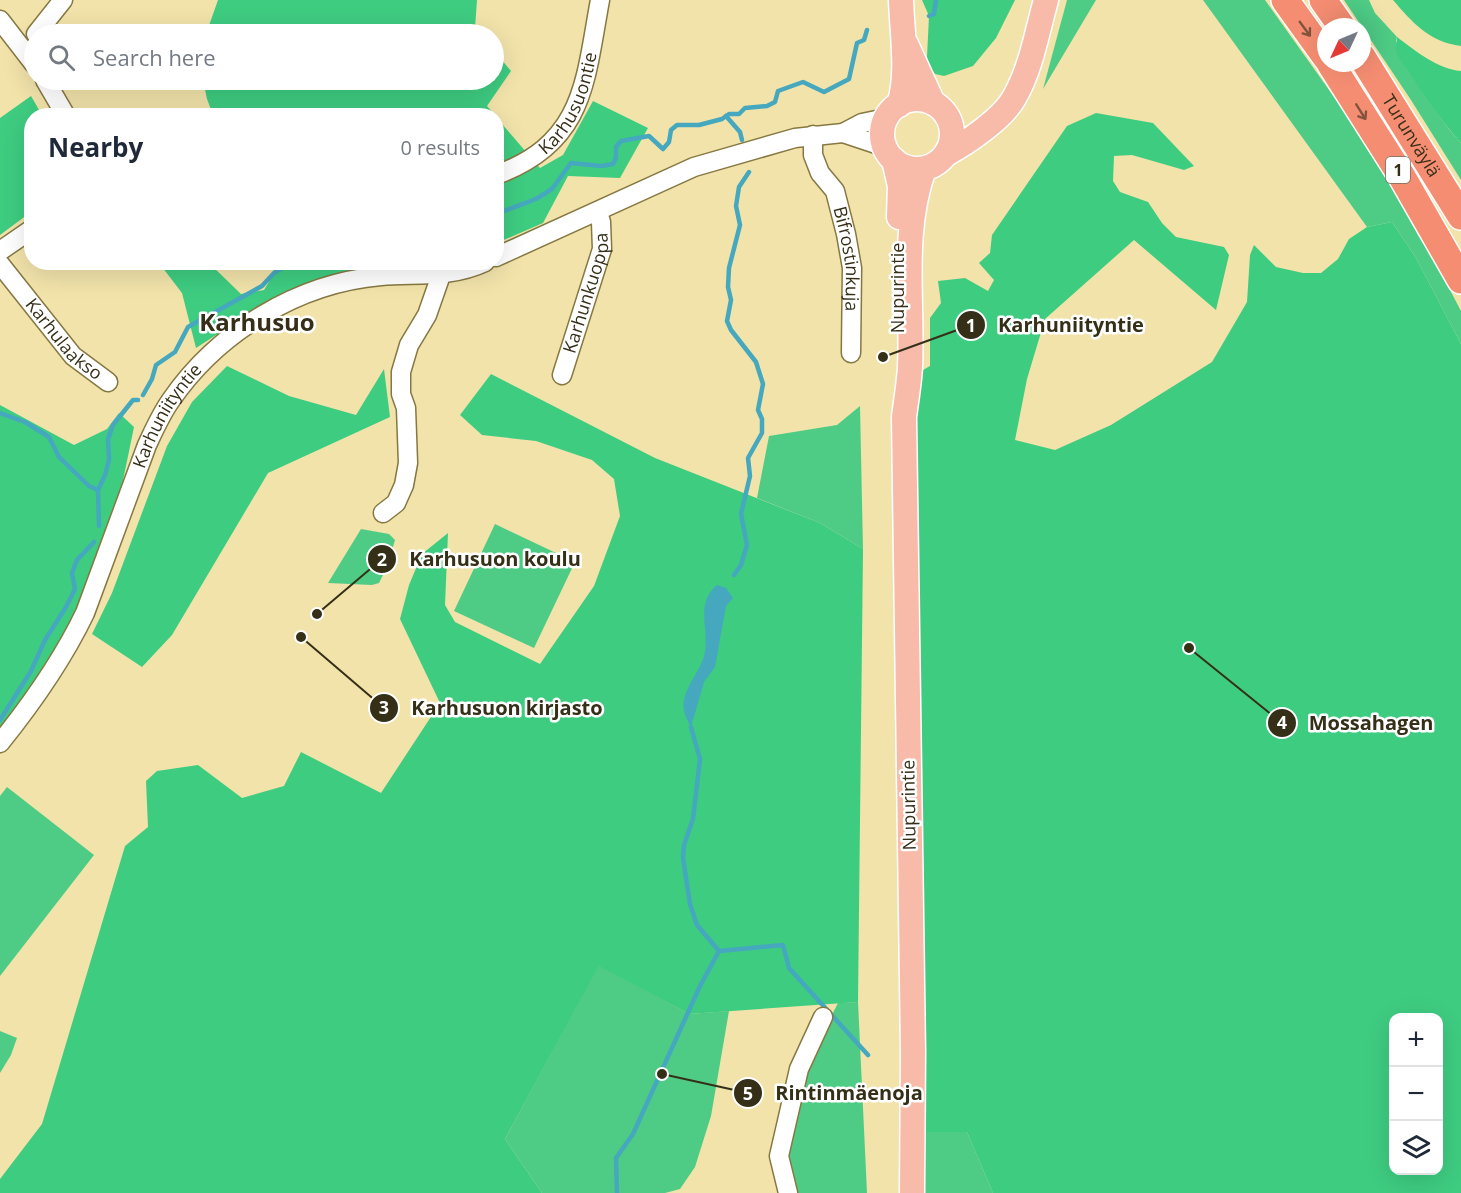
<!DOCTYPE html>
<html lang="en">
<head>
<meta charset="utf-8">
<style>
	body { margin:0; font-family:"Open Sans",sans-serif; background:#f6f6f7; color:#1f2937 }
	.controls { position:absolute; right:18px; bottom:18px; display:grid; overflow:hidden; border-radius:12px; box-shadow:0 6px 24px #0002 }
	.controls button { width:54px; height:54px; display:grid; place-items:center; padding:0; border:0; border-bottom:2px solid #e0e1e3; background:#fff; color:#1f2937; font:30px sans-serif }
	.compass { position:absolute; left:1317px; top:18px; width:54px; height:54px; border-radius:50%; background:#fff; box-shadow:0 6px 24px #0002; rotate:226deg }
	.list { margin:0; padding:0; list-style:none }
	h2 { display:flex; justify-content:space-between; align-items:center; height:78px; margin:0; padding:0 24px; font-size:26px }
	h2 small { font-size:20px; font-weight:400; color:#747a83 }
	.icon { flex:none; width:33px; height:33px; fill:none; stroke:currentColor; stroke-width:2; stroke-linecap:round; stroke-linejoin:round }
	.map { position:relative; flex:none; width:1461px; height:1193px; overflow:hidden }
	.search { position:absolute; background:#fff; box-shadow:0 6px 24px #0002; left:24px; top:24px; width:480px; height:66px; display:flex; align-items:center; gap:15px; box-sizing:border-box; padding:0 21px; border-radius:33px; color:#747a83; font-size:22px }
	.panel { position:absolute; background:#fff; box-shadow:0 6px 24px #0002; left:24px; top:108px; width:480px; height:162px; border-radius:24px }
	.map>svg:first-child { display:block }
	.green { fill:#4ecc86 }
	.forest { fill:#3ecc81; fill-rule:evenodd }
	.water { fill:#45a8bf }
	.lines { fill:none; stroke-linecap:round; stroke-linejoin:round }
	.stream { stroke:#45a8bf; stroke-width:4.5 }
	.minor-casing { stroke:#867842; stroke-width:21 }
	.major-casing { stroke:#fff; stroke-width:27 }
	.highway-casing { stroke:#fff; stroke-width:30 }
	.minor { stroke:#fff; stroke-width:18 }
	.major { stroke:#f8bbaa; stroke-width:24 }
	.highway { stroke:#f48d72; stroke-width:27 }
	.oneway { stroke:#81553c }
	.labels { text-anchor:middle; stroke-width:5; stroke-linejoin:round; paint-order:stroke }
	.shield { fill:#fff; stroke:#726d5d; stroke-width:1.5 }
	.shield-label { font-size:16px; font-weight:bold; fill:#352f18 }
	.street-label { font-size:18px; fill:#352f18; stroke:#fff }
	.district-label { font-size:24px; font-weight:bold; fill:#352f18; stroke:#fff }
	.leader { fill:none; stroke:#352f18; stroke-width:2 }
	.callout-dot { fill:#352f18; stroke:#fff; stroke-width:2 }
	.mark-label { font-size:18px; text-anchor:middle; font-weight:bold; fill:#fff }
	.callout-label { font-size:20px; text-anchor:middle; font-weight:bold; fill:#352f18; stroke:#fff; stroke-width:5; stroke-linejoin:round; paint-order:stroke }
</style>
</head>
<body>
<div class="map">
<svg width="1461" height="1193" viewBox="0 0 1461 1193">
	<rect width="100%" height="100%" fill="#f2e3aa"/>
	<g class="green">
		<polygon points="1067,0 1096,0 1043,89"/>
		<polygon points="1203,0 1265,0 1337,101 1386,175 1430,252 1461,311 1461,344 1416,258 1392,222 1367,227"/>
		<path d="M1344,0H1369L1375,13L1397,37L1396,41C1415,77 1433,113 1461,143V180L1411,100Z"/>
		<polygon points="860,406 863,549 820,523 757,498 769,436 837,425"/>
		<polygon points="495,524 575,562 534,648 454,611"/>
		<polygon points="361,529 389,534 395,540 387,567 379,583 372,585 328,583"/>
		<polygon points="7,787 94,855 0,976 0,796"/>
		<polygon points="599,965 689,1014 729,1011 711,1116 695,1167 680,1189 665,1193 542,1193 505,1139"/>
		<polygon points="858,1002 867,1193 795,1193 785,1155 805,1067 838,1003"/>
		<polygon points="0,1031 17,1038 11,1055 0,1073"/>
		<polygon points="922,1132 967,1132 993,1193 923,1193"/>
	</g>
	<g class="forest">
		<polygon points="218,0 477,0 475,28 480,34 206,34"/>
		<polygon points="922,0 1015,0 996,38 973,66 944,76 935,74 930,68 927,57 929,16"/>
		<path d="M1393,0H1461V46C1429,42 1412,22 1393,0Z"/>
		<path d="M1397,37C1416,51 1437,69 1461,71V143C1436,116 1417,83 1396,53Z"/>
		<polygon points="494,51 511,71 487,106 495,115 213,115 207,99 203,80 494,80"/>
		<polygon points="31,96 42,115 32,116 31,212 0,235 0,118"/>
		<polygon points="593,101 648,128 620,178 568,176 543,223 497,243 496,117 540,168 563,155"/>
		<path d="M1096,113L1153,123L1194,166L1184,170L1132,155L1114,156L1113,181L1120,192L1148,202L1162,223L1176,237L1224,247L1229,255L1216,310L1134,240L1045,319L1027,379L1015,440L1055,450L1111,425L1212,362L1247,302L1250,255L1254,245L1276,267L1303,273H1321L1338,259L1349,239L1367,227L1392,222L1416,258L1461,344V1193H993L967,1132H922L916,374L930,366V318L941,303L938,281L965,278L988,291L994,280L979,263L990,253L992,235L1067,126ZM1394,1018H1438V1170H1394Z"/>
		<polygon points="159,263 209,263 241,294 264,290 279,265 276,263 436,263 342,275 250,313 196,348 182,293"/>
		<polygon points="227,366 289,396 356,415 384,369 390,417 268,473 172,635 142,667 92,634 112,593 167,446 192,402"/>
		<polygon points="491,374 655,458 820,523 863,549 858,1002 689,1014 599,966 505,1139 542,1193 0,1193 0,1179 42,1124 125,846 148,827 146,781 157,771 198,765 242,798 284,786 301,752 381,793 440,703 400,619 409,585 422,554 448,533 445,605 455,622 540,664 594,586 620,516 614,479 592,460 536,441 482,435 460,415"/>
		<polygon points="0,405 74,445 107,429 119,413 134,427 120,495 61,649 0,731"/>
	</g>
	<path class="water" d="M717,585L726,588L733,598L726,606L715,667L704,682L691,727C686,718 682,710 684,700C687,683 702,669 705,652C709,626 695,604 717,585Z"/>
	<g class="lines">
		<g class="stream">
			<polyline points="929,16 934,14 936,0"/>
			<polyline points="726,116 740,132 742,140"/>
			<polyline points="496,214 536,199 552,189 571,163 601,166 613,164 616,158 616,147 621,141 649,136 663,149 669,142 671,130 677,125 699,125 722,119 729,114 739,114 745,108 767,106 775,102 778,91 803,82 824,92 849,79 857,43 864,40 867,30"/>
			<polyline points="143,395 152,379 156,365 175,352 188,327 262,286 274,273 291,262"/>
			<polyline points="0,413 25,422 49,437 59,457 89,486 98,490"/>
			<polyline points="99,526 98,490 105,475 109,460 108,439 113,425 133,400 138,400"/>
			<polyline points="734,575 741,565 747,545 741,514 750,476 748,458 762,433 762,419 758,410 763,384 756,362 731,330 727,321 731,300 728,287 729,268 740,225 736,206 739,187 749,172"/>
			<polyline points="0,720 31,671 45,640 66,607 75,589 72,573 77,560 94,542"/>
			<polyline points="691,727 700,759 693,819 684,845 683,858 690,904 697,925 719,951"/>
			<polyline points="719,951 783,945 789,968 868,1055"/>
			<polyline points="617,1193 616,1158 633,1134 700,986 719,951"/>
		</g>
		<g class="minor-casing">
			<g id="minor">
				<polyline points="0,20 34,64"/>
				<polyline points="36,34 63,0"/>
				<polyline points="45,80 66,116"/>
				<polyline points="843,133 885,147"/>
				<path id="s1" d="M813,135V155L820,173L835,191L846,234L852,268L851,353"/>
				<path id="s2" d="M496,175C585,143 585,81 600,0"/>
				<polyline points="0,251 32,229"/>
				<polyline points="496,257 694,167 795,138 843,133 862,123 886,118"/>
				<path id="s3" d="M0,264L73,356L108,382"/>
				<path id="s4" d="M562,375L602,249L601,222L598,212"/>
				<polyline points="383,513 396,503 404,485 408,463 406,408 401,394 401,372 409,345 427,315 441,275"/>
				<path id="s5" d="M0,743C33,702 62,661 85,613L147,445C154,430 161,414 171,400C218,332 298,283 381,276C417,273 451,278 485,262"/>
				<polyline points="788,1193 779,1156 799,1069 823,1017"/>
			</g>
		</g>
		<g class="major-casing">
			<g id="major">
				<polyline points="906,44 933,103"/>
				<circle cx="917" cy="134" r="35"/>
				<path d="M899,105C909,75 902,32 901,0"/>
				<path d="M946,154C967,143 1003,118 1014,98C1031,69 1037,32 1046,0"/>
				<polyline points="894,160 900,186 899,217"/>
				<path d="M912,1193L913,1052L904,417C906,401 909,384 910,367C913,301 901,232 924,169"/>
			</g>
		</g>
		<g class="highway-casing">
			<g id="highway">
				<polyline points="1285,0 1326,57"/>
				<polyline points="1323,0 1342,27"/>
				<path id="s6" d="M1362,57L1461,216"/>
				<polyline points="1330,63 1401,175 1461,280"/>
			</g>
		</g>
		<use href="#minor" class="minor"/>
		<use href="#major" class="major"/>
		<use href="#highway" class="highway"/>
	</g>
	<defs><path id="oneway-shaft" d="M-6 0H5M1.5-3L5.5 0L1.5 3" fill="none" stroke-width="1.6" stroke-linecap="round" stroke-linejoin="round" transform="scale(1.5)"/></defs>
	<g class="oneway">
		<use href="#oneway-shaft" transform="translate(1305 29) rotate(54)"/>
		<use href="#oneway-shaft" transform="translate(1361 112) rotate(58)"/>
	</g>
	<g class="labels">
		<rect class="shield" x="1386" y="157" width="24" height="26" rx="4.5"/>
		<g class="shield-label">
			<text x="1398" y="176">1</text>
		</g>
		<g class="street-label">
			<text dy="6" stroke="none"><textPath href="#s2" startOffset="108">Karhusuontie</textPath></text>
			<text dy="6" stroke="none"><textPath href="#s6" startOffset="93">Turunväylä</textPath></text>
			<text dy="6" stroke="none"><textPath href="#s1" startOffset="132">Bifrostinkuja</textPath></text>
			<text transform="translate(898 288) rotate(-90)" y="6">Nupurintie</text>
			<text dy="6" stroke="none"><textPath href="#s4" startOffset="86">Karhunkuoppa</textPath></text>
			<text dy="6" stroke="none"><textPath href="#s3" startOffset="99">Karhulaakso</textPath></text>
			<text dy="6" stroke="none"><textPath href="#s5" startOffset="370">Karhuniityntie</textPath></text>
			<text transform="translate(909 805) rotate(-91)" y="6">Nupurintie</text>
		</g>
		<g class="district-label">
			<text x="257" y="331">Karhusuo</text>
		</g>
	</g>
	<path class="leader" d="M883 357L971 325M317 614L382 559M301 637L384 708M1189 648L1282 723M662 1074L748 1093"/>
	<g class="callout-dot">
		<circle cx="883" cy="357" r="6"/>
		<circle cx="317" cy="614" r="6"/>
		<circle cx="301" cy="637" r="6"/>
		<circle cx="1189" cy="648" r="6"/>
		<circle cx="662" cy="1074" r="6"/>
		<circle cx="971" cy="325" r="15"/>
		<circle cx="382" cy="559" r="15"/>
		<circle cx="384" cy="708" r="15"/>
		<circle cx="1282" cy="723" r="15"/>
		<circle cx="748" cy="1093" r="15"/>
	</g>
	<g class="mark-label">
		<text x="971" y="332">1</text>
		<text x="382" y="566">2</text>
		<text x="384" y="714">3</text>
		<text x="1282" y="729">4</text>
		<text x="748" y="1100">5</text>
	</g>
	<g class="callout-label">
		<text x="1071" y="332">Karhuniityntie</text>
		<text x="495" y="566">Karhusuon koulu</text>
		<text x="507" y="715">Karhusuon kirjasto</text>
		<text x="1371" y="730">Mossahagen</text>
		<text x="849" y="1100">Rintinmäenoja</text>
	</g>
</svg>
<div class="controls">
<button>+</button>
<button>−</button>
<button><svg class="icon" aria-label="layers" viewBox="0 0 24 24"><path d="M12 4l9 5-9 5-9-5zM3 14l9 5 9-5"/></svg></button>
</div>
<svg class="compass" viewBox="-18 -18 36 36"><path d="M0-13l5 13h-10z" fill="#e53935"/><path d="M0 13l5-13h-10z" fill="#747a83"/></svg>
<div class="search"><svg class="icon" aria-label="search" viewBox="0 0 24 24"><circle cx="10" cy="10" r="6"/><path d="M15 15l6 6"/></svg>Search here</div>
<section class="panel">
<h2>Nearby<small>0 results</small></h2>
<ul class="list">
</ul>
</section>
</div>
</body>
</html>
